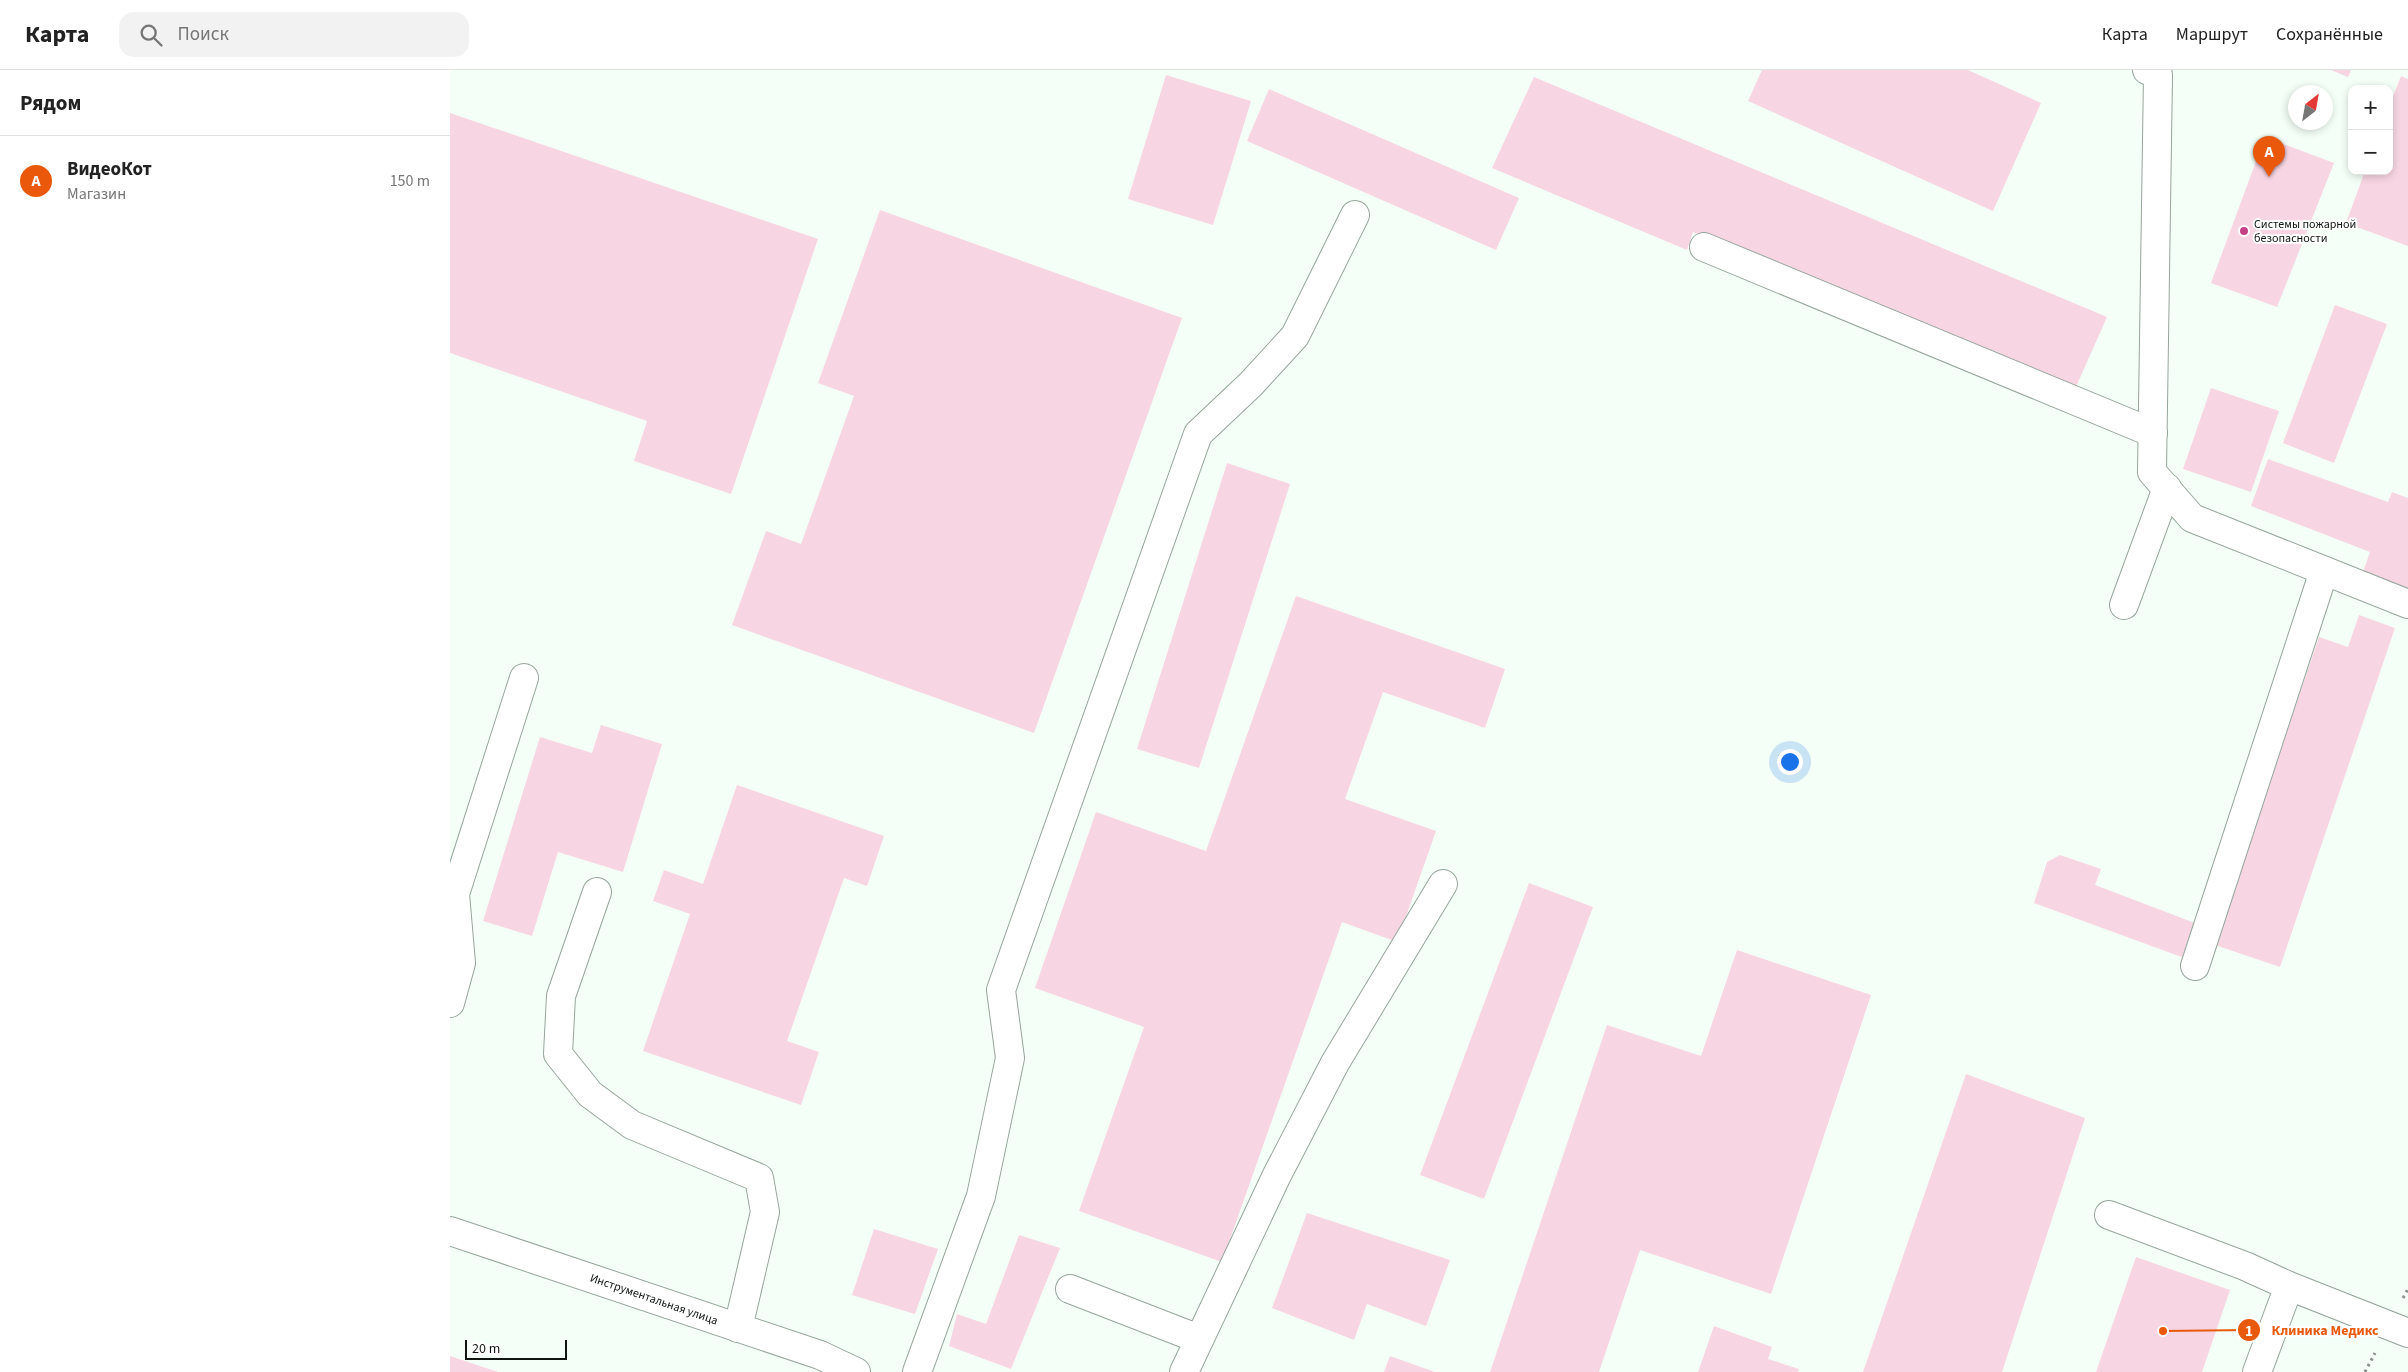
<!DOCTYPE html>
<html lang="ru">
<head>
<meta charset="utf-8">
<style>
	body { margin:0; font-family:"Source Sans 3",sans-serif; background:#f2f2f2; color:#222 }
	.controls { position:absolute; right:15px; top:15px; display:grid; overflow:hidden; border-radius:10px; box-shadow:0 2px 8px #0003 }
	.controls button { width:45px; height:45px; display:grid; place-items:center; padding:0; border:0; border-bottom:1px solid #e0e0e0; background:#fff; color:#222; font:25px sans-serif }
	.compass { position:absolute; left:1838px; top:15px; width:45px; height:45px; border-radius:50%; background:#fff; box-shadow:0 2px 8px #0003; rotate:31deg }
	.scale { position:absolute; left:15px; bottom:12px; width:102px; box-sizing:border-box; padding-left:5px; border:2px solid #0f1511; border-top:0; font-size:14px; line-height:18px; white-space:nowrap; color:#0f1511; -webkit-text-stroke:4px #fff; paint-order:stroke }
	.you { position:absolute; left:1339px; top:691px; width:18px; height:18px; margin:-12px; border:4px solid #fff; border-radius:50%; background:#1a73e8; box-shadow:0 0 0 8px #1a73e833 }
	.badge { display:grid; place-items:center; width:32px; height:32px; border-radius:50%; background:#ea580c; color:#fff; font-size:16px; font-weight:700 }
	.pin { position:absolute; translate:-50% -41px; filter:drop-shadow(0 1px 2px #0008) }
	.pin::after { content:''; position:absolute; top:26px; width:18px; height:15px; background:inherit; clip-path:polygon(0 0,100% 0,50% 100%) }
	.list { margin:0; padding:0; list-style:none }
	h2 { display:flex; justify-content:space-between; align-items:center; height:65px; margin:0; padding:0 20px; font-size:21px }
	h2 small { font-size:16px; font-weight:400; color:#767676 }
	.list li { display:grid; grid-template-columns:32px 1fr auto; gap:15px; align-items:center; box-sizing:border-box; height:90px; padding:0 20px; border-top:1px solid #e0e0e0 }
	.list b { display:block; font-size:19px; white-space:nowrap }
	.list p { margin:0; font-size:16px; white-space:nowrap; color:#767676 }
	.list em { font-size:16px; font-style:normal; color:#767676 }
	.icon { flex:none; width:28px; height:28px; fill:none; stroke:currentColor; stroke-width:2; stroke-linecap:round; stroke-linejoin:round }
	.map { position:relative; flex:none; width:1958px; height:1302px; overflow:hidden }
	header { display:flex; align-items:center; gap:30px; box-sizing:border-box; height:70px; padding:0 25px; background:#fff; border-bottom:1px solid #e0e0e0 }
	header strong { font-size:24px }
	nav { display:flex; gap:28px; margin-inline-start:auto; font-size:18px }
	.search { width:350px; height:45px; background:#f2f2f2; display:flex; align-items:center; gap:12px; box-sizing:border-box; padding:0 18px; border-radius:15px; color:#767676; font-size:19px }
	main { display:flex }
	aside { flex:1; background:#fff }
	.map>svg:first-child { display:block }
	.building { fill:#f8d5e3 }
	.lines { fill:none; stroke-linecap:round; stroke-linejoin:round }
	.minor-casing { stroke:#95a69b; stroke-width:30 }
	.path { stroke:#88918a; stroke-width:3; stroke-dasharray:2.5 4; stroke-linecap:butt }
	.minor { stroke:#fff; stroke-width:28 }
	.poi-dot { fill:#c54287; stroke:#fff; stroke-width:2 }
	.labels { text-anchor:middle; stroke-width:4; stroke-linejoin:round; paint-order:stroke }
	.poi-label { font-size:12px; fill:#0f1511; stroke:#fff; text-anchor:start }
	.street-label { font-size:12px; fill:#0f1511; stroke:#fff }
	.leader { fill:none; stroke:#e8590c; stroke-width:2 }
	.callout-dot { fill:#e8590c; stroke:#fff; stroke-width:2 }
	.mark-label { font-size:15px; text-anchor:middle; font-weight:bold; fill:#fff }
	.callout-label { font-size:14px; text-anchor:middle; font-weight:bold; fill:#e8590c; stroke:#fff; stroke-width:4; stroke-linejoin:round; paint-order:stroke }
</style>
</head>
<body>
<header>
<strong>Карта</strong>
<div class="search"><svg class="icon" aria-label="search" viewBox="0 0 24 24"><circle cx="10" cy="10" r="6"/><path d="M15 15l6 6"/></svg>Поиск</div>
<nav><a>Карта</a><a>Маршрут</a><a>Сохранённые</a></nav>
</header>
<main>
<aside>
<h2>Рядом<small></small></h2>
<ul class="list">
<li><span class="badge">A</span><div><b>ВидеоКот</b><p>Магазин</p></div><em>150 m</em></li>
</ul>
</aside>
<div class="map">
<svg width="1958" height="1302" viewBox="0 0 1958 1302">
	<rect width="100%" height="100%" fill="#f4fff7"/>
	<g class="building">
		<polygon points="1312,0 1518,0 1591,33 1543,141 1298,31"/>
		<polygon points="1881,0 1901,0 1898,7"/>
		<polygon points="716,5 801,31 763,155 678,129"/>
		<polygon points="1951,6 1958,9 1958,176 1896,153 1915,101 1939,101 1939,37"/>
		<polygon points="1084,7 1657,247 1625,319 1243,162 1237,180 1042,98"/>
		<polygon points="819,19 1069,128 1046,180 797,71"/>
		<polygon points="0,43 368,169 281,424 184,391 197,351 0,283"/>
		<polygon points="1815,67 1884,93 1827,237 1761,213"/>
		<polygon points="430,140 732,248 584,663 282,555 316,461 351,474 404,326 368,313"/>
		<polygon points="1885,235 1937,254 1884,393 1833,373"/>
		<polygon points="1761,318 1829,341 1801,422 1733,399"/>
		<polygon points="1818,389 1938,432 1942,422 1958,428 1958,518 1913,502 1920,482 1801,436"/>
		<polygon points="777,393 840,414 749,698 687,679"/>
		<polygon points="846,526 1055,599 1035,658 933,622 895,729 986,761 947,872 892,852 772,1192 629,1141 694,957 585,918 646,742 756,781"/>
		<polygon points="1909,545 1945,558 1830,897 1765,875 1869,567 1898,577"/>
		<polygon points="151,655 212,674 173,802 108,782 82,866 33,851 90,667 142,683"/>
		<polygon points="287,715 434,766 417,816 394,808 337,971 369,982 351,1035 193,981 240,844 203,831 214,800 253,814"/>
		<polygon points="1610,785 1651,799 1645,815 1750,855 1737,889 1584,833 1597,792"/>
		<polygon points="1079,813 1143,837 1034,1129 970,1105"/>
		<polygon points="1287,880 1421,925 1321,1224 1190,1180 1149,1302 1040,1302 1157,955 1251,986"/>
		<polygon points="1516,1004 1635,1048 1552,1302 1413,1302"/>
		<polygon points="857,1143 1000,1190 976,1256 917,1234 904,1270 822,1238"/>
		<polygon points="424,1159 488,1179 465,1244 402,1225"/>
		<polygon points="569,1165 610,1178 561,1299 499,1276 507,1244 536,1254"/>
		<polygon points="1686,1187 1780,1220 1752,1302 1646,1302"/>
		<polygon points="1264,1256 1322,1277 1318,1289 1349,1299 1348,1302 1248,1302"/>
		<polygon points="0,1286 48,1302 0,1302"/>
		<polygon points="940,1286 985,1302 934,1302"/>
	</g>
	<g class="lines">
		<g class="minor-casing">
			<g id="minor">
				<polyline points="1697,0 1708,5 1702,402 1742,448 1958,534"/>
				<polyline points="1254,177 1703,363"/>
				<polyline points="1674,535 1717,418"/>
				<polyline points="147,822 111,926 108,984 140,1024 182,1055 309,1108 315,1142 288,1258"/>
				<polyline points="1745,896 1874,501"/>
				<polyline points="0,933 11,893 5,824 74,608"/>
				<polyline points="1659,1145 1795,1196 1839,1216 1958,1263"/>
				<polyline points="0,1161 370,1285 406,1302"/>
				<polyline points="620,1219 749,1269"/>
				<polyline points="467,1302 531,1126 560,988 551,920 748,364 801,314 845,266 905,145"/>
				<polyline points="734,1302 827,1105 885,993 993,814"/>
				<polyline points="1807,1302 1839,1216"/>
			</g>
		</g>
		<g class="path">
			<polyline points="1953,1228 1958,1219"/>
			<polyline points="1915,1302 1925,1283"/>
		</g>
		<use href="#minor" class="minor"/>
	</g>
	<circle class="poi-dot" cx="1794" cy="161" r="5"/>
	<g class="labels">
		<g class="poi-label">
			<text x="1804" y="158">Системы пожарной<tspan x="1804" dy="14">безопасности</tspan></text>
		</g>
		<g class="street-label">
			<text transform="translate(204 1229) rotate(19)" y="4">Инструментальная улица</text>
		</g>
	</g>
	<path class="leader" d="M1713 1261L1799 1260"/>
	<g class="callout-dot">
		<circle cx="1713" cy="1261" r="5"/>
		<circle cx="1799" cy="1260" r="12"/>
	</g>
	<g class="mark-label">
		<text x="1799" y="1266">1</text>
	</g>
	<g class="callout-label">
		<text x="1875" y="1265">Клиника Медикс</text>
	</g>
</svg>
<div class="controls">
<button>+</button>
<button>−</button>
</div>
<svg class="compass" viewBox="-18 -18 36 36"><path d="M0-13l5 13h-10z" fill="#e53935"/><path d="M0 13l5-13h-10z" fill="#767676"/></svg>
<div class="scale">20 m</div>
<div class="you"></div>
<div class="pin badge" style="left:1819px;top:107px">A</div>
</div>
</main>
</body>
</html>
